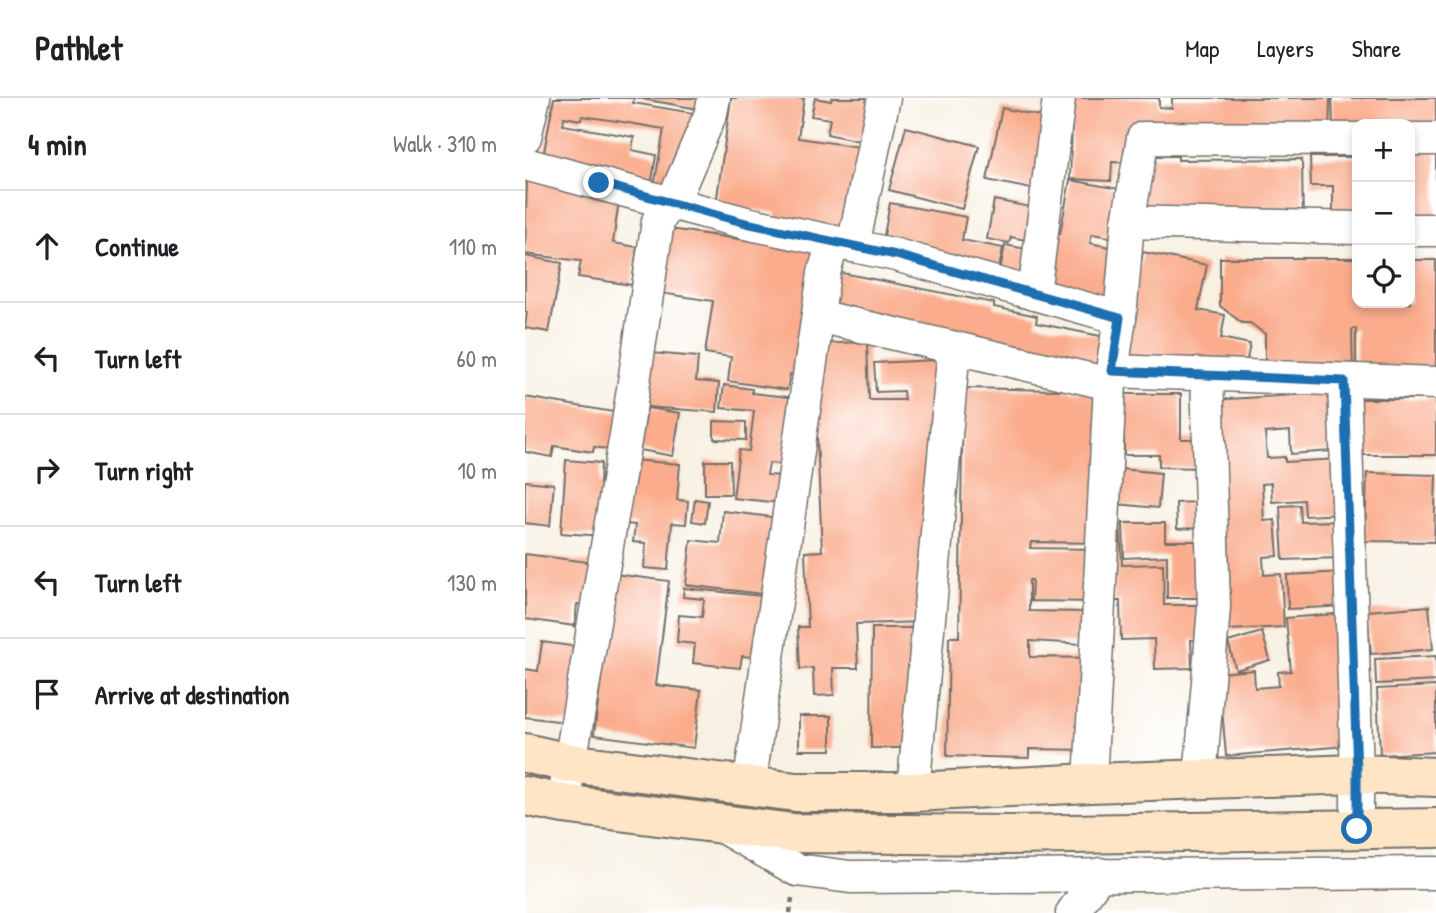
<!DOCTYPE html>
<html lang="en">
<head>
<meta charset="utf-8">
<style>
	body { margin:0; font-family:"Patrick Hand",sans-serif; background:#f6f6f6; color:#202124 }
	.controls { position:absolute; right:21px; top:21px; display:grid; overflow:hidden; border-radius:14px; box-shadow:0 4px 10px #0003 }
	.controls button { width:63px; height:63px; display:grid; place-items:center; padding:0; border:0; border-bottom:2px solid #e0e0e0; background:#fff; color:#202124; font:35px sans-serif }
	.stop { position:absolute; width:21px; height:21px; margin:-16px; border:5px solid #1f6fb2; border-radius:50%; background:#fff }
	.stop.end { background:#1f6fb2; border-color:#fff; box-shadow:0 2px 7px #0008 }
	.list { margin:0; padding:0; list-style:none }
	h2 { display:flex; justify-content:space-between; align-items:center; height:91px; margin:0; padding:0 28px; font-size:30px }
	h2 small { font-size:23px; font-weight:400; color:#757577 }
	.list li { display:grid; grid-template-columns:46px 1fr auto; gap:21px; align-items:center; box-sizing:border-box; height:112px; padding:0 28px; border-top:2px solid #e0e0e0 }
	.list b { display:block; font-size:26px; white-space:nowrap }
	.list em { font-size:23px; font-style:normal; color:#757577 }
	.icon { flex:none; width:38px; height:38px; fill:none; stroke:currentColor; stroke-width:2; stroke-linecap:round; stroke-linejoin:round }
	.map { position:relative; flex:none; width:911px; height:815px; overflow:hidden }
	header { display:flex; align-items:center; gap:42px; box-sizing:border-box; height:98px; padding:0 35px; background:#fff; border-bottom:2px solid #e0e0e0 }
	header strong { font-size:33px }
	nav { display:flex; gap:38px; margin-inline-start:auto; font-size:24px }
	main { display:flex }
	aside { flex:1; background:#fff }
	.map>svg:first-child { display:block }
	.building { fill:#faac8c }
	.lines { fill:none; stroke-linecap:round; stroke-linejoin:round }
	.minor-casing { stroke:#73706b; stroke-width:35 }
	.secondary-casing { stroke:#73706b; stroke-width:42 }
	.path { stroke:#73706b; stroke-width:4.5; stroke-dasharray:5 5; stroke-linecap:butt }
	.minor { stroke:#fff; stroke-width:32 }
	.secondary { stroke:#fde5c5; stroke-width:38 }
	.route { stroke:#1f6fb2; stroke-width:9 }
</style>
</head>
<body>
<header>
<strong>Pathlet</strong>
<nav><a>Map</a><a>Layers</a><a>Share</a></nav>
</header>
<main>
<aside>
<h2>4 min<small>Walk · 310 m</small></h2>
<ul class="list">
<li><svg class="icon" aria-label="ahead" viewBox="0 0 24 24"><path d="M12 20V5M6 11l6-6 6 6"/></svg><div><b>Continue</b></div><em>110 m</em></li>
<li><svg class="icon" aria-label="left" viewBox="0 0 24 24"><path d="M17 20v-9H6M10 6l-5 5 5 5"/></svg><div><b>Turn left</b></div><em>60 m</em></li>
<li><svg class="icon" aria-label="right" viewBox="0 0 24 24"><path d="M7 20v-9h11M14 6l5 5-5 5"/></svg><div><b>Turn right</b></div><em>10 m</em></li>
<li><svg class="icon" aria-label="left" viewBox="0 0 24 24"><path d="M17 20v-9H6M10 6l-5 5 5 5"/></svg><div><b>Turn left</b></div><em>130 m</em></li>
<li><svg class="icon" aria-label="arrive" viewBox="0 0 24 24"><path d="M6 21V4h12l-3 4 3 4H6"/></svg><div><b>Arrive at destination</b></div></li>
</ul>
</aside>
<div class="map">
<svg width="911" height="815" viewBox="0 0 911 815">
	<rect width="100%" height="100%" fill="#fff"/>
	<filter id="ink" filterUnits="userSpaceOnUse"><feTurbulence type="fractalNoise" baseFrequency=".0143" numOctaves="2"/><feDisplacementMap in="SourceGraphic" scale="14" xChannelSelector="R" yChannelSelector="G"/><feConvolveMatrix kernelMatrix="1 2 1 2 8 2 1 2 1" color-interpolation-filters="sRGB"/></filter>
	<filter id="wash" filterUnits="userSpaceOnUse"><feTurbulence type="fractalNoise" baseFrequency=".00686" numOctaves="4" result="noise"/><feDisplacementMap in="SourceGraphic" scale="28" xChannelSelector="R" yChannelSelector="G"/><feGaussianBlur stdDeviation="1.57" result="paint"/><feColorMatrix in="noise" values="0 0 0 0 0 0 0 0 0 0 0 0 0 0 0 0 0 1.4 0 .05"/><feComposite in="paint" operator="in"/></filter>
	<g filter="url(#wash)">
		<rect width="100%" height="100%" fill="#f8f1e3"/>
		<g id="blocks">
			<g class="building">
				<polygon points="29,0 109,0 108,5 174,16 160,94 129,89 139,31 92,23 57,18 56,22 39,19 38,27 109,39 107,52 131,57 126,89 16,70"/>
				<polygon points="112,0 181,0 179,12"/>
				<polygon points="206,0 279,0 273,40 348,51 332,140 250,128 252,115 191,106"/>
				<polygon points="290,0 306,3 307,0 359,0 339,44 302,36 305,21 286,18"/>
				<polygon points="548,0 634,0 634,9 647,10 647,0 805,0 804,39 612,31 611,65 587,64 586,83 545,81"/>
				<polygon points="807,0 911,0 911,39 885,26 832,26 808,31"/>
				<polygon points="477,10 537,23 526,95 462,82"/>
				<polygon points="381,29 454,48 437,111 364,92"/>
				<rect x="885" y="51" width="26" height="69"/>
				<polygon points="618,58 653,58 653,62 777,61 778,126 618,129"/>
				<polygon points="785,59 832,59 832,130 808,130 808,88 786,88"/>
				<polygon points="545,82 605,93 596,141 567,136 565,145 594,151 589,210 472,187 480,147 523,155 527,134 535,136"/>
				<polygon points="2,83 95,95 88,145 112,149 107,187 53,179 56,163 0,156"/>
				<polygon points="469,102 525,113 519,146 486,139 484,145 462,141"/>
				<polygon points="365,105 441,119 437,142 478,150 473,175 356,154"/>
				<polygon points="138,130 289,152 273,277 265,276 262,292 203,283 206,259 180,255 188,203 129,194"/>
				<polygon points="618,154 682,167 673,212 700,217 696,240 725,246 719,277 580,271 294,214 302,172 469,205 469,209 512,218 511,225 600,243"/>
				<polygon points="0,158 37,165 24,234 0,230 2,214 0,214"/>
				<polygon points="695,160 828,160 832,162 832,205 885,205 885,162 911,162 911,284 831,284 831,231 827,231 828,277 740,277 740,236 725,225 717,225 695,208"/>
				<polygon points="342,244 344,302 379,302 378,293 351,294 349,265 411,262 417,430 397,524 331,526 333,570 308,570 309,597 289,598 288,570 275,571 273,529 283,529 280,454 297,453 288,246"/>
				<polygon points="126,255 173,259 171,283 194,285 192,314 122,309"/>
				<polygon points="199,287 227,291 227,295 271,300 263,367 244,365 242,377 259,378 256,405 208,400 214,352 224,353 229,313 196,310"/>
				<polygon points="438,290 580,293 577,445 506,444 505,450 574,451 573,504 506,503 507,482 504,482 504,513 559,514 558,546 505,543 505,559 568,560 566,652 504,651 504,660 422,658 424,539 434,539"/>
				<polygon points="804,295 807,353 766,356 765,333 740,335 742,360 760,359 760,364 815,361 819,416 780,418 779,402 747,404 746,385 737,386 739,423 750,422 753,458 738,459 739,477 756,476 759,529 703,532 686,302"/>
				<polygon points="599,296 656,296 656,341 676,341 676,370 634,369 634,357 599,357"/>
				<polygon points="0,299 106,317 100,354 69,349 68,354 29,348 27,359 0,354"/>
				<polygon points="826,301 911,301 911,357 827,357"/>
				<polygon points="122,310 155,315 148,358 115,352"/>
				<polygon points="189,323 221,324 221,342 189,341"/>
				<polygon points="41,362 76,365 75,386 83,387 79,438 36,435"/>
				<polygon points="106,362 155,366 152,402 163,403 161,426 147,425 143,472 119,470 121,445 108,444 110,427 101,426"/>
				<polygon points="180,363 205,363 206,396 180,396"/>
				<polygon points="595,371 636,375 633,410 592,406"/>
				<polygon points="842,375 911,377 909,444 840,443"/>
				<polygon points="0,383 29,386 25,428 0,425"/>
				<polygon points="170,401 183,403 180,425 167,423"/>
				<polygon points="671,404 672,430 652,431 651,405"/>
				<polygon points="775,407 776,424 812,423 814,460 758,462 755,408"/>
				<polygon points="198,413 255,420 247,497 161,487 166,442 195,445"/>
				<polygon points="587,422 595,422 597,467 638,466 639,507 675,507 677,542 666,542 667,570 630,571 629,541 596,542 595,503 589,503"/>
				<polygon points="598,425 640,425 640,443 680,443 681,500 642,500 642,458 599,460"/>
				<polygon points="0,456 71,465 66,507 52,506 50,528 0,521"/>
				<polygon points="820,474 822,508 763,511 762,477"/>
				<polygon points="89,476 144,483 131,587 176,592 169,650 69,637"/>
				<polygon points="159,490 246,499 240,560 217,558 215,570 168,565 170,546 152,544 154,517 177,519 179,501 158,499"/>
				<polygon points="904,508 908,551 846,556 842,513"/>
				<polygon points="822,515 833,647 701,658 694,575 729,572 730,590 754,588 753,574 766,573 761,520"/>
				<polygon points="347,530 387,530 386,650 346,650"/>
				<polygon points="737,534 745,562 711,572 703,544"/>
				<polygon points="17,544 61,550 49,625 0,619 0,571 13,573"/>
				<polygon points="911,558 911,583 851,586 850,561"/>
				<polygon points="911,588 911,654 855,657 852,591"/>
				<rect x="274" y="618" width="32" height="34"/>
			</g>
		</g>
	</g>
	<g filter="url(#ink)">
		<use href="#blocks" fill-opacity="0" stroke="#73706b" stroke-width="2"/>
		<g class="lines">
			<g class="minor-casing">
				<g id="minor">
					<polyline points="0,39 9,0"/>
					<polyline points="885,41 911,41"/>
					<polyline points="0,66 221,125 371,157 595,220"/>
					<polyline points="603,124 832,130"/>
					<polyline points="885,132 911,132"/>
					<polyline points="328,148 359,0"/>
					<polyline points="509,196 534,0"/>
					<polyline points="293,218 585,286"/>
					<polyline points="587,273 911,285"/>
					<polyline points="819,283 832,676 832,731"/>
					<polyline points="675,681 689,509 682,277"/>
					<polyline points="565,685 585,286 595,220 603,124 618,40 832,41"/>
					<polyline points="224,689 299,175 308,144"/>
					<polyline points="388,694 429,250"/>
					<polyline points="38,706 102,331 133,123 153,92 186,15 189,0"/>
					<polyline points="199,730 272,772 325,779 911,775"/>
					<polyline points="547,815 575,776"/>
				</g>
			</g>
			<g class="secondary-casing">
				<g id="secondary">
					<polyline points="0,655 44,665 271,694 388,694 565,685 832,676 911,679"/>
					<polyline points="0,698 38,706 268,735 486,737 911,730"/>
				</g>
			</g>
			<polyline class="path" points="265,815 267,800"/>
			<use href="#minor" class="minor"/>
			<use href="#secondary" class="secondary"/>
		</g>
	</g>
	<g class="lines" filter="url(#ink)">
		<polyline class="route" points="74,85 221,125 371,157 595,220 587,273 819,283 832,676 832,731"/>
	</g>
</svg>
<div class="controls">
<button>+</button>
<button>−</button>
<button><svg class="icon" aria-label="locate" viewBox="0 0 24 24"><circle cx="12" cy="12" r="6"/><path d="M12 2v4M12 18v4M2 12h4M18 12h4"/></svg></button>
</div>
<div class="stop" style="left:832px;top:731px"></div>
<div class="stop end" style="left:74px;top:85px"></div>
</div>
</main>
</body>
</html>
